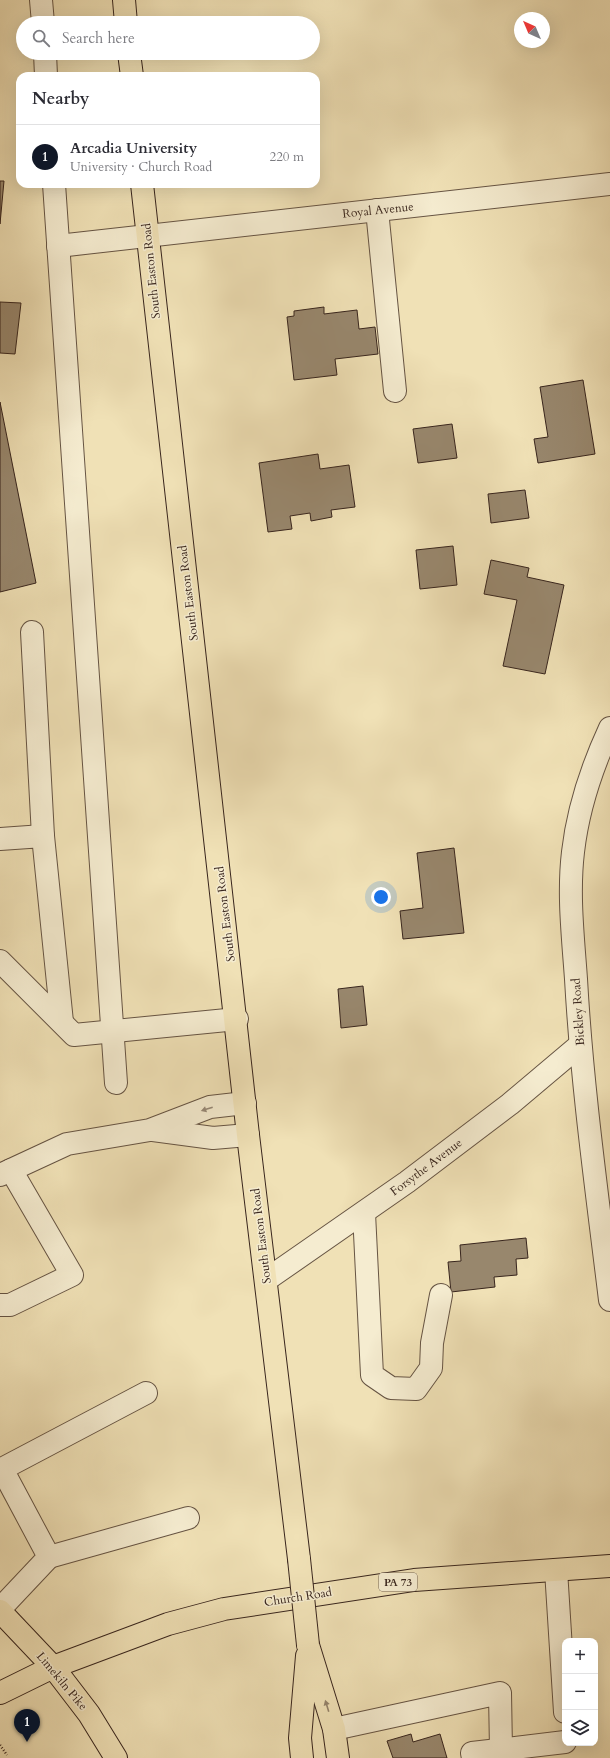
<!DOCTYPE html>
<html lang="en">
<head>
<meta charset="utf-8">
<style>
	body { margin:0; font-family:Cardo,serif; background:#f7f7f7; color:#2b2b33 }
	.controls { position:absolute; right:12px; bottom:12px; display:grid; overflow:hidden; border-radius:8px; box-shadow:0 4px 16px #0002 }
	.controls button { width:36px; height:36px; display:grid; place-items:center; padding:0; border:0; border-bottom:1px solid #e1e1e2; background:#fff; color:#2b2b33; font:20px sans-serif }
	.compass { position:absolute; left:514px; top:12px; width:36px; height:36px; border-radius:50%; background:#fff; box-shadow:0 4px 16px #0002; rotate:316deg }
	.you { position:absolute; left:381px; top:897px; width:14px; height:14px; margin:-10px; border:3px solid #fff; border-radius:50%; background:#1a73e8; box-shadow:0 0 0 6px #1a73e833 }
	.badge { display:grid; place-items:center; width:26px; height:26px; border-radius:50%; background:#111827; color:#fff; font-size:13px; font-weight:700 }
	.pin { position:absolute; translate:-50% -33px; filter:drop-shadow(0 1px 2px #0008) }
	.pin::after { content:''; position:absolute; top:21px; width:14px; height:12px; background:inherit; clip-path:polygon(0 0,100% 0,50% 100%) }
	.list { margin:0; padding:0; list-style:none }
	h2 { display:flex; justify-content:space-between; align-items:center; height:52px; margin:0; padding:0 16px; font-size:17px }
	h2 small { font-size:13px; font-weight:400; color:#7c7c81 }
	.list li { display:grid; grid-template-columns:26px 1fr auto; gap:12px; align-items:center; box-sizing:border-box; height:64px; padding:0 16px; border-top:1px solid #e1e1e2 }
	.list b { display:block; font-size:15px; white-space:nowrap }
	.list p { margin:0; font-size:13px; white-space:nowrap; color:#7c7c81 }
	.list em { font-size:13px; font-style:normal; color:#7c7c81 }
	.icon { flex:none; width:22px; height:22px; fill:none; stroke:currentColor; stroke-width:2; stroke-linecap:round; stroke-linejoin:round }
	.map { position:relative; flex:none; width:610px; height:1758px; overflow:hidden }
	.search { position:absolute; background:#fff; box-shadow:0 4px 16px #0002; left:16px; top:16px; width:304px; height:44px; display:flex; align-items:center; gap:10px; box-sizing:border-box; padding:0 14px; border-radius:22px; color:#7c7c81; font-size:15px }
	.panel { position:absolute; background:#fff; box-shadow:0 4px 16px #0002; left:16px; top:72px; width:304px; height:116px; border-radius:12px }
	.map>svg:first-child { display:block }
	.building { fill:#98876d; stroke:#38251d }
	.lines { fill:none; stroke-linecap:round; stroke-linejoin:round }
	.minor-casing { stroke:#665443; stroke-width:24 }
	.major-casing { stroke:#38251d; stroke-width:24 }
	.path { stroke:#38251d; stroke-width:2.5; stroke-dasharray:1 2; stroke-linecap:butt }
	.minor { stroke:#f5ecd0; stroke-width:22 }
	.major { stroke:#f0e1b6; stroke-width:22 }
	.major-bridge-casing { stroke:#38251d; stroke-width:24; stroke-linecap:butt }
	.major-bridge { stroke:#f0e1b6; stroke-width:22 }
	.oneway { fill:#968876 }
	.oneway2 { fill:#94836a }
	.labels { text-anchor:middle; stroke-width:3; stroke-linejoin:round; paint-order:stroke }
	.shield { fill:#f5ecd0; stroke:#716153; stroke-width:1 }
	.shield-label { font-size:11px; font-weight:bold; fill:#38251d }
	.street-label { font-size:12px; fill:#38251d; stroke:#f5ecd0 }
</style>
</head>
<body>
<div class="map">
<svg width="610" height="1758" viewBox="0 0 610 1758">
	<rect width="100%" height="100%" fill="#f0e1b6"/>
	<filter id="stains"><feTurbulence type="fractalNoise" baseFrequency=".005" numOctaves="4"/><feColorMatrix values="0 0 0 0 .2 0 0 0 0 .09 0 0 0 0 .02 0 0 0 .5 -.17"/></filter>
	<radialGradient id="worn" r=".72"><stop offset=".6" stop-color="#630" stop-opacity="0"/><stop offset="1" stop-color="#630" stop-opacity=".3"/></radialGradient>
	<g class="building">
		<polygon points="0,181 4,181 0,224"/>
		<polygon points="0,302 21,303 15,354 0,353"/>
		<polygon points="324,307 324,314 357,310 359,329 375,327 378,354 335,359 337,375 294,380 287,317 294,316 294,311"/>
		<polygon points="583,380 595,454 538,463 534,439 548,437 540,387"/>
		<polygon points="0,402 36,583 0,592"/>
		<polygon points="452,424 457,458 418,463 413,429"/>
		<polygon points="318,454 320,469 349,465 355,507 331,510 332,517 311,521 310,513 290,516 292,529 268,532 259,463"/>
		<polygon points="525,490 529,518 491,523 488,494"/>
		<polygon points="453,546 457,585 420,589 416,550"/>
		<polygon points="491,560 529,568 527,577 564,585 545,674 503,666 517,600 484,594"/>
		<polygon points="454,848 464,933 403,939 400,911 423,908 417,853"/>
		<polygon points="363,986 367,1025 341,1028 338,989"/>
		<polygon points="526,1238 528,1258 516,1259 517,1275 494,1277 495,1287 451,1292 448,1262 461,1261 460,1245"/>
		<polygon points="411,1734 413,1742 440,1734 447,1758 393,1758 387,1741"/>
	</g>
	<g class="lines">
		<g class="minor-casing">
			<g id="minor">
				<polyline points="41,0 43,23"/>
				<polyline points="45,53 46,76"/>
				<polyline points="54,184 116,1083"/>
				<polyline points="377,210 395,391"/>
				<polyline points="58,246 610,184"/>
				<polyline points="32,632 43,836"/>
				<path d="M610,728C592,767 578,808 573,852C568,894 573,937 576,979C582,1086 597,1193 610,1300"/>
				<polyline points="0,839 43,836 62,1022"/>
				<polyline points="0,961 74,1035 237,1019"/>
				<polyline points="153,1130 213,1138 248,1135"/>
				<polyline points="0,1175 67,1144 150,1130 210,1107 245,1103"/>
				<polyline points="364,1213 372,1375 391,1388 416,1389 431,1368 432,1343 441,1295"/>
				<polyline points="266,1280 407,1182 510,1104 580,1045"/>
				<polyline points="0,1305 10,1305 72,1275 11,1170"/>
				<polyline points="49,1557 188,1518"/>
				<polyline points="556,1570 565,1712"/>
				<polyline points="0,1609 49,1557 2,1469 146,1393"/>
				<polyline points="334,1729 500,1693 501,1750"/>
				<polyline points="473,1758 472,1753 565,1742"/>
			</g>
		</g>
		<g class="major-casing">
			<g id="major">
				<polyline points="124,0 126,23"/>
				<polyline points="129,53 132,76"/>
				<polyline points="142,184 248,1135 299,1559"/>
				<polyline points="0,1611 53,1667 89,1714 116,1758"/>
				<polyline points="308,1645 334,1729 338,1758"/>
				<polyline points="0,1693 53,1667 168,1624 224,1609 414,1580 610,1566"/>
				<polyline points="302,1758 300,1738 307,1656"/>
			</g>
		</g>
		<polyline class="path" points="0,1745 7,1755"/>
		<use href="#minor" class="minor"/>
		<use href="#major" class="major"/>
		<g class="major-bridge-casing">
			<polyline id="major-bridge" points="299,1559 308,1645"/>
		</g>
		<use href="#major-bridge" class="major-bridge"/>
	</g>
	<defs><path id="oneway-solid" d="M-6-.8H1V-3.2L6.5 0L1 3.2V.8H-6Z"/></defs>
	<use class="oneway" href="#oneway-solid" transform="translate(207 1109) rotate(162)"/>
	<use class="oneway2" href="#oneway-solid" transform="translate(327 1706) rotate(-107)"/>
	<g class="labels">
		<rect class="shield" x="379" y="1573" width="38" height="18" rx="3"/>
		<g class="shield-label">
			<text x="398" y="1586">PA 73</text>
		</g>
		<g class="street-label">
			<text transform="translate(378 210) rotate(-6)" y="4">Royal Avenue</text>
			<text transform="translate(151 271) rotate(-96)" y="4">South Easton Road</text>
			<text transform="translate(188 593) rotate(-97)" y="4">South Easton Road</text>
			<text transform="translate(225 914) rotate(-97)" y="4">South Easton Road</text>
			<text transform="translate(578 1012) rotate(-94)" y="4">Bickley Road</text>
			<text transform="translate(426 1167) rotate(-37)" y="4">Forsythe Avenue</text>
			<text transform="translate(261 1236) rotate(-97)" y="4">South Easton Road</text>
			<text transform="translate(298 1597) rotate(-9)" y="4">Church Road</text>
			<text transform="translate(62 1681) rotate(50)" y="4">Limekiln Pike</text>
		</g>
	</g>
	<rect width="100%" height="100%" filter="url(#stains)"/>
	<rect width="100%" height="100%" fill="url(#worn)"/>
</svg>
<div class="controls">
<button>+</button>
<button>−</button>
<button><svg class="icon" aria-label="layers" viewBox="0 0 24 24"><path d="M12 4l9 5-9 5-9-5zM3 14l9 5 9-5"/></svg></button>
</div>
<svg class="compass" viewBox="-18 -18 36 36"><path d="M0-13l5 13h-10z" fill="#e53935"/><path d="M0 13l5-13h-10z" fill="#7c7c81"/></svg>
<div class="you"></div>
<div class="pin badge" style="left:27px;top:1742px">1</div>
<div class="search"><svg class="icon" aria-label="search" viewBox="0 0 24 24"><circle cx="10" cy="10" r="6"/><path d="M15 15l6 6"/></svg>Search here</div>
<section class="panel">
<h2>Nearby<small></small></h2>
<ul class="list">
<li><span class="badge">1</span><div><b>Arcadia University</b><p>University · Church Road</p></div><em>220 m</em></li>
</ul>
</section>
</div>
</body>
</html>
